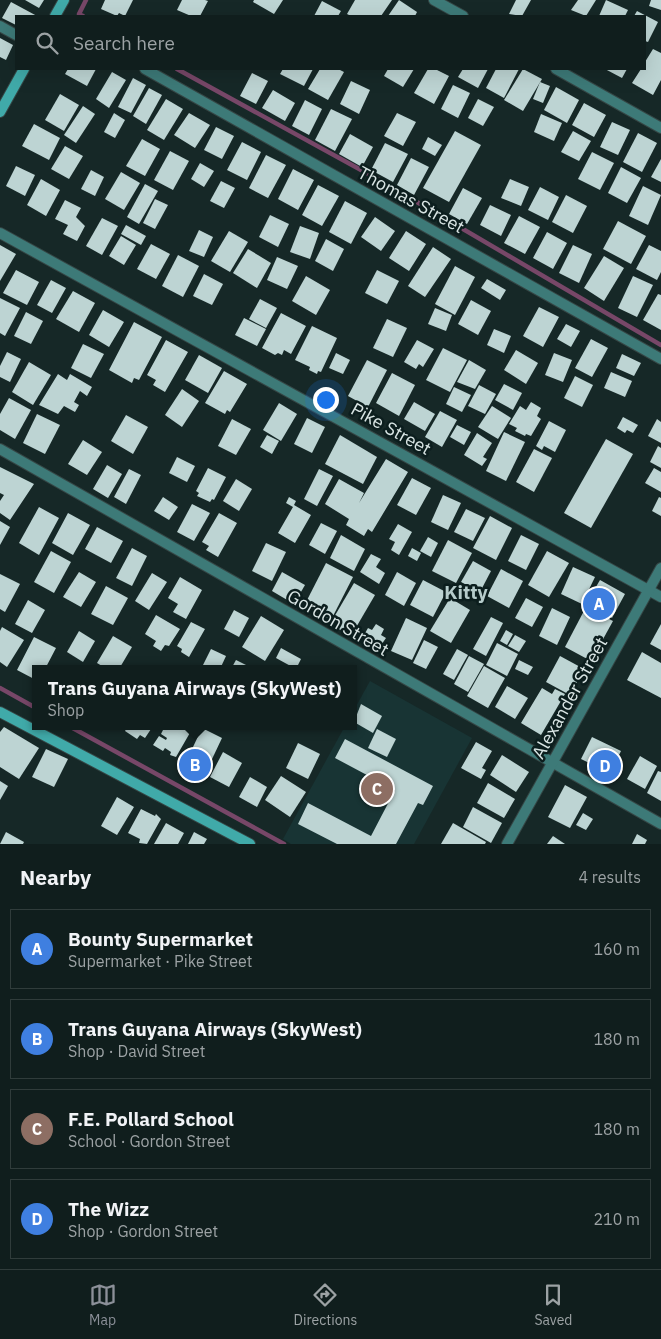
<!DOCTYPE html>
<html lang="en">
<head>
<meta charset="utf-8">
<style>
	body { margin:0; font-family:"IBM Plex Sans",sans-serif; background:#192726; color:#f1f3f6 }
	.you { position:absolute; left:325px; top:399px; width:18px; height:18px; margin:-12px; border:4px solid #fff; border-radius:50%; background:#1a73e8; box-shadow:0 0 0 8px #1a73e833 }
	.badge { display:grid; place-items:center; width:32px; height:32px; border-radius:50%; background:#8c9099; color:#fff; font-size:16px; font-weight:700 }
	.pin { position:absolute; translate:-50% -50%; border:2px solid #fff; box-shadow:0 1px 5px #0006 }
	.popup { position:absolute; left:32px; top:665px; width:325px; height:65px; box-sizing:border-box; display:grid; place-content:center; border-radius:0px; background:#101e1d; filter:drop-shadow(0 1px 4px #0005); font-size:16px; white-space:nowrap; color:#9ca2a4 }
	.popup b { font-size:19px; color:#f1f3f6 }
	.popup::after { content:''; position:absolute; left:50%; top:100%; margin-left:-10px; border:10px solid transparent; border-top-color:#101e1d }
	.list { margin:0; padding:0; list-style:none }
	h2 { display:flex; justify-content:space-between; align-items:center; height:65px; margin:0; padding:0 20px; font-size:21px }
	h2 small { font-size:16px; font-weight:400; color:#9ca2a4 }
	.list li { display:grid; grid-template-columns:32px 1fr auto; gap:15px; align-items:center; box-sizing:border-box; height:80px; margin:0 10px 10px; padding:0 10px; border:1px solid #303c3b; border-radius:0px }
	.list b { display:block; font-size:19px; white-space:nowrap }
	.list p { margin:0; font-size:16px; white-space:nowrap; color:#9ca2a4 }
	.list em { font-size:16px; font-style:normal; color:#9ca2a4 }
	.icon { flex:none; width:28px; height:28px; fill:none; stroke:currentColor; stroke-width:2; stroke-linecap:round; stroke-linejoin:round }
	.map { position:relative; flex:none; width:661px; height:844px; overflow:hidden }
	.search { position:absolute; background:#101e1d; box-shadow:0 5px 20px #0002; left:15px; right:15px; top:15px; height:55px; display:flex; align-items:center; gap:12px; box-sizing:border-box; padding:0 18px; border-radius:0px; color:#9ca2a4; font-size:19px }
	.sheet { height:425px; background:#101e1d }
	nav { display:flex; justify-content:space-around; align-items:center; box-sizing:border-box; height:70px; border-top:1px solid #303c3b; background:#101e1d; font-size:14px; color:#9ca2a4 }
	nav a { display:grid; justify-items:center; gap:2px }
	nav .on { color:#8c9099 }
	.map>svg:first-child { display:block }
	.built { fill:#183434 }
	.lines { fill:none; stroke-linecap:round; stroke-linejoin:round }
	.stream { stroke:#774768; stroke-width:4.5 }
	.building { fill:#bdd4d3 }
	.street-casing { stroke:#354645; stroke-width:12 }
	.secondary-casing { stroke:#354645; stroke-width:12 }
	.street { stroke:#3d7a78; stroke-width:10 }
	.secondary { stroke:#40aaa9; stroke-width:10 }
	.labels { text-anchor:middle; stroke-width:5; stroke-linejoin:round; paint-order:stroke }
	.street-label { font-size:18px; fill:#d9e5e4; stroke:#0c1e1e }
	.neighbourhood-label { font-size:19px; font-weight:bold; fill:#b6cccb; stroke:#0c1e1e }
</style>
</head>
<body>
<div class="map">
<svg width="661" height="844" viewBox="0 0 661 844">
	<rect width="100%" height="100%" fill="#162827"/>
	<polygon class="built" points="370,681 472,738 414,844 291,844 283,839 345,726 354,726 354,710"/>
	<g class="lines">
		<g class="stream">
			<polyline points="83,16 79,14 86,0"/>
			<polyline points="177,69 381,181 661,345"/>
			<polyline points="0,688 36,708"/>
			<polyline points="69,726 284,844"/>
		</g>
	</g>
	<g class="building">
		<polygon points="25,0 44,0 39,8"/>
		<polygon points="105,0 133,0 125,16 119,13 117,16 101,9"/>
		<polygon points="182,0 205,0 208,1 200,16 191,16 177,10"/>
		<polygon points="254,0 283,0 274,14 253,2"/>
		<polygon points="355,0 392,0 381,16 351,16 347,14"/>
		<polygon points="399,0 417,12 415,16 388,16"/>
		<polygon points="516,0 531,0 522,16 509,14"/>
		<polygon points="578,0 596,0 586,16 571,10"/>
		<polygon points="606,0 628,10 625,16 599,16"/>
		<polygon points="651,0 661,0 661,10 649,6"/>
		<polygon points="322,1 341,11 338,16 314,16"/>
		<polygon points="11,2 37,16 16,16 16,25 2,18"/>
		<polygon points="637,11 658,22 648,42 645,41 645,16 634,16"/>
		<polygon points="0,38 13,45 6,60 0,57"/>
		<polygon points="653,49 661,53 661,80 653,95 632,83 641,69 645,69 645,62"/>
		<polygon points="68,69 96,69 87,86 65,74"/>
		<polygon points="283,69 313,69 304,86 280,74"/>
		<polygon points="320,69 338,69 344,72 328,100 308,89"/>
		<polygon points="388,69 414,69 403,87 384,76"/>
		<polygon points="428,69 435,69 449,76 434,104 414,93"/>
		<polygon points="463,69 488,69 478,88 458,77"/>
		<polygon points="496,69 519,69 504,98 486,88"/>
		<polygon points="523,69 542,79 523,111 504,100"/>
		<polygon points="605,69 627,69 622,78"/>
		<polygon points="112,72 126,80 109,108 96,99"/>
		<polygon points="252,73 268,81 256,104 240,96"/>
		<polygon points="133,78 146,85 131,113 118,107"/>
		<polygon points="351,81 370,90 359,114 340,104"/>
		<polygon points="540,82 550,86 543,103 533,99"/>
		<polygon points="453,85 470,93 458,118 441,109"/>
		<polygon points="556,87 579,100 567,123 544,110"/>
		<polygon points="149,88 162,95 146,124 133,116"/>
		<polygon points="273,90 295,103 285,121 262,108"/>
		<polygon points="60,94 79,105 64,131 45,120"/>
		<polygon points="166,99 183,109 164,140 147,130"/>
		<polygon points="478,99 494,107 483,126 468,118"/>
		<polygon points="305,100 322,109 309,135 292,126"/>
		<polygon points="584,103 606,115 594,137 572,125"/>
		<polygon points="83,106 95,114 76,143 64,135"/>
		<polygon points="331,109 352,119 335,151 315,140"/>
		<polygon points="114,113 125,120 115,138 104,132"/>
		<polygon points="189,113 210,125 195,148 174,135"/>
		<polygon points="397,113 416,122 403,146 384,136"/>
		<polygon points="541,114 562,123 554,141 534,132"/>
		<polygon points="612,122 630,130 618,155 600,147"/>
		<polygon points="34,124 60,138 49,160 22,146"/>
		<polygon points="216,127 234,136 222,159 204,150"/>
		<polygon points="455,131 481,145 449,202 423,188"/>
		<polygon points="573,131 591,141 579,161 561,152"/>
		<polygon points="638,133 657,143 642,172 623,162"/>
		<polygon points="350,134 373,147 362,167 339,154"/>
		<polygon points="428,137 442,145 435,156 422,149"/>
		<polygon points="142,139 160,149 145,176 126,166"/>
		<polygon points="242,142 261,152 247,180 227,170"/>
		<polygon points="385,143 408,154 393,182 371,170"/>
		<polygon points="65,146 83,156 69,179 51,169"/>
		<polygon points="170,151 189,161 173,190 154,180"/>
		<polygon points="592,152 614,163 600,190 578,179"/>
		<polygon points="266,155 286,165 268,198 249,188"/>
		<polygon points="411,158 429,167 414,195 397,185"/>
		<polygon points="661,159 661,182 651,177"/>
		<polygon points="200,163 214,171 204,187 191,179"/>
		<polygon points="16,166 35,175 25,196 6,186"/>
		<polygon points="621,167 641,178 627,203 608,193"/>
		<polygon points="293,169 314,180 298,210 278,199"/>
		<polygon points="91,170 104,177 95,196 81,189"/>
		<polygon points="121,172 140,183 124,210 105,199"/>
		<polygon points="41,179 60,190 46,216 27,205"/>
		<polygon points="510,179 529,187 521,206 501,198"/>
		<polygon points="221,181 235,188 224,208 210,201"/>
		<polygon points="145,184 158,191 139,224 127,217"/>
		<polygon points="318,185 339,196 322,226 302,215"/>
		<polygon points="643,186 661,195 648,225 629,216"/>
		<polygon points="540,187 559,197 548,220 528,210"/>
		<polygon points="463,188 482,198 467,224 449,214"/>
		<polygon points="566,195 587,206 573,233 552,222"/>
		<polygon points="155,199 168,205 155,229 143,223"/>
		<polygon points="65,200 81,208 76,217 85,226 77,241 63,234 68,225 55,219"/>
		<polygon points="345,201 367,213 351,244 329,232"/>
		<polygon points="490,205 511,215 501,236 480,225"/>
		<polygon points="270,215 289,224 278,247 259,237"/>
		<polygon points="519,216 540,227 525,254 504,243"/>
		<polygon points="375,217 395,231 381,251 361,237"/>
		<polygon points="102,218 118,226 102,255 86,246"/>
		<polygon points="618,221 646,236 631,264 603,249"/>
		<polygon points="126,225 146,236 141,245 121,234"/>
		<polygon points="300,226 319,233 310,259 290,252"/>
		<polygon points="199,230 213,237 204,257 189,251"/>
		<polygon points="229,231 248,242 230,272 211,261"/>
		<polygon points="406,231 426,244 409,271 389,258"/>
		<polygon points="547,232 567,243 553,269 533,258"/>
		<polygon points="121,236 136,245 124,265 109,256"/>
		<polygon points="326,239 344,249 333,271 315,261"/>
		<polygon points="151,244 170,254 156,279 137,269"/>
		<polygon points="0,245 16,254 0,281"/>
		<polygon points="573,245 592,254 579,283 559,273"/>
		<polygon points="649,245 661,251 661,272 657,280 636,269"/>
		<polygon points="433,247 451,259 425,297 408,286"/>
		<polygon points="248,249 271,263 257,288 233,273"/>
		<polygon points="178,255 199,266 183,297 162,286"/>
		<polygon points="604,256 624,268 604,301 584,288"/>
		<polygon points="277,257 298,266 287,289 267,280"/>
		<polygon points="455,266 475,277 455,315 435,304"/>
		<polygon points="16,270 39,282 27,305 3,293"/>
		<polygon points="377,270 399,281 387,304 365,293"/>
		<polygon points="204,274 223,284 212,305 193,296"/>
		<polygon points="306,276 330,290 316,315 292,301"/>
		<polygon points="633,276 653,285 637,317 618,308"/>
		<polygon points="487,279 506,290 500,300 481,288"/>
		<polygon points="51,280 66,288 52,313 37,305"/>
		<polygon points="73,291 95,303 79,332 56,319"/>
		<polygon points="658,294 661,295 661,330 643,320"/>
		<polygon points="0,298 20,308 5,336 0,333"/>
		<polygon points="260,299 277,308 266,328 249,319"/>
		<polygon points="471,300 491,311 478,335 458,324"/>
		<polygon points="539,307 559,317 543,347 523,336"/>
		<polygon points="435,308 452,315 446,331 428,324"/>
		<polygon points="103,310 124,322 109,347 89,335"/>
		<polygon points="26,312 43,321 31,344 14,336"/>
		<polygon points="281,313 306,326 291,354 284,350 282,355 278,353 275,355 262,348"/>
		<polygon points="244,318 266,329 257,346 235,335"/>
		<polygon points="387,319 407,328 393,357 373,348"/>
		<polygon points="134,322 162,337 139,380 134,378 132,383 109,370"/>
		<polygon points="566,324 580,331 571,347 557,339"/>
		<polygon points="312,326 337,338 321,372 318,371 317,374 309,370 310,367 295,360"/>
		<polygon points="494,329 511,336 504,353 487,345"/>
		<polygon points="591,339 608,348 592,377 575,368"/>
		<polygon points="166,340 188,352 165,392 153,385 156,380 147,375"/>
		<polygon points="417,340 434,349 423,367 419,364 416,369 404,362"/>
		<polygon points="83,344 104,354 91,378 71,368"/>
		<polygon points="443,348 467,360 450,392 426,380"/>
		<polygon points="516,350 538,363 526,384 504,370"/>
		<polygon points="7,352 21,359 10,382 0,377 0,366"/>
		<polygon points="336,353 350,360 343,374 329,368"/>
		<polygon points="554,353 572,360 563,382 545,375"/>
		<polygon points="622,354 641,363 634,376 616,368"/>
		<polygon points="199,355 222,368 208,393 185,380"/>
		<polygon points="367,360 387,370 368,407 348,396"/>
		<polygon points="469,360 486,370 475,389 457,382"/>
		<polygon points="29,362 51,375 33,405 12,392"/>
		<polygon points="224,371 247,384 230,412 227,410 225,414 205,403"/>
		<polygon points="611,372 632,381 625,397 604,388"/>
		<polygon points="392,373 415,385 399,416 376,403"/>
		<polygon points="58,374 67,380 70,374 92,387 87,396 80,391 74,402 79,405 75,412 64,406 58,414 39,405"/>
		<polygon points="575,376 593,385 582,407 564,398"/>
		<polygon points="504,384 522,393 513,410 495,400"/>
		<polygon points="479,385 496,394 485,414 468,406"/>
		<polygon points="454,387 471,395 462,412 446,404"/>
		<polygon points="182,389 199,401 182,427 165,415"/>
		<polygon points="9,398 31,410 15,439 0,430 0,414"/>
		<polygon points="414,402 435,414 425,431 404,419"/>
		<polygon points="531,402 541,408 537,416 541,419 531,436 526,434 525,436 515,431 517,428 509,424 520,406 526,410"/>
		<polygon points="279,403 297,414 281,441 263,430"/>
		<polygon points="492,406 511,418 498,439 478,427"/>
		<polygon points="440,411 457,420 442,447 425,437"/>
		<polygon points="37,414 60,425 45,454 23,443"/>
		<polygon points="126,415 148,427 133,454 111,441"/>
		<polygon points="623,417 638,425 633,433 627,430 625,433 617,428"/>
		<polygon points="307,418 325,427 312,453 294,444"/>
		<polygon points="232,419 251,429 236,455 218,446"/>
		<polygon points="657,419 661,422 661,443 648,436"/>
		<polygon points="549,421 566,430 555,452 544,446 542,450 536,446"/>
		<polygon points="457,425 471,432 464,445 450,437"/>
		<polygon points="504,432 525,442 506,481 486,471"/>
		<polygon points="477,433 492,443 483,457 487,459 482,466 464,455"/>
		<polygon points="267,435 279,441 272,454 260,447"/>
		<polygon points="340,435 377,457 363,484 325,464"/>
		<polygon points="606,439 633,454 591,528 564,513"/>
		<polygon points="83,440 102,452 87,475 68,464"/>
		<polygon points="658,446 661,448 661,468 650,462"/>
		<polygon points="534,449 552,458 534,492 516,482"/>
		<polygon points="177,457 195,466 187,482 169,473"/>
		<polygon points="386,459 408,472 372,532 368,529 364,536 346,525 349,519 325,504 339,479 364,493 359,503"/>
		<polygon points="107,465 122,474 108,498 93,489"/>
		<polygon points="0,467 34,484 10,520 0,513 0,501 4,495 0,493"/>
		<polygon points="208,468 226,477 214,500 212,499 210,502 197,496 199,493 196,491"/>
		<polygon points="654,468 661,472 661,492 645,483"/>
		<polygon points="129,469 141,475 126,504 114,497"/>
		<polygon points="319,469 333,476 317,506 304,499"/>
		<polygon points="412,478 431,488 416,515 397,505"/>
		<polygon points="236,479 252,489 239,511 223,501"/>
		<polygon points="443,495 461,503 448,530 431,522"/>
		<polygon points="163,497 178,507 169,520 154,511"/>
		<polygon points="289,497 296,501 294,505 311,515 295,543 278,533 293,507 286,503"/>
		<polygon points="659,497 661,498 661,516 652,511"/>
		<polygon points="192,504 210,513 194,541 177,532"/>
		<polygon points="39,507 59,518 39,555 19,543"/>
		<polygon points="466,509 485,518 473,541 454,532"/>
		<polygon points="68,513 90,525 73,555 52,543"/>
		<polygon points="219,513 237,523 218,557 206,550 209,546 202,542"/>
		<polygon points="490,516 512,528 496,560 473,548"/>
		<polygon points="0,521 10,527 0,545"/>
		<polygon points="321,523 337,531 325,554 309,545"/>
		<polygon points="398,524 412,532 399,555 391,550 395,542 389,539"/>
		<polygon points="97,527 123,541 111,563 85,549"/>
		<polygon points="341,535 365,549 354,571 330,558"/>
		<polygon points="521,535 539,544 526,570 508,561"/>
		<polygon points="428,537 438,543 431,557 420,551"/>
		<polygon points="448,540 472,553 456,583 432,571"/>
		<polygon points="266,543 286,552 272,581 252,571"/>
		<polygon points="132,548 147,556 132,586 116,578"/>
		<polygon points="412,548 421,553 417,561 408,556"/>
		<polygon points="51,551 71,562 54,593 34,582"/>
		<polygon points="547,551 569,563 549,597 528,585"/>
		<polygon points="371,554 381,559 376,567 385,573 379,584 360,572"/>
		<polygon points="473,561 491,571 480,592 461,582"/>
		<polygon points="326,563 353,577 331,620 304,606"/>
		<polygon points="573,567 595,577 582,604 561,594"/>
		<polygon points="501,569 523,581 509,608 487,596"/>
		<polygon points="79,572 96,582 81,607 63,597"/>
		<polygon points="282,572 305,585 294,604 272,591"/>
		<polygon points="397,572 416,583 404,606 385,595"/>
		<polygon points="152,573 167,582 149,610 135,601"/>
		<polygon points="0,574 20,584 5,612 0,609"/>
		<polygon points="180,577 202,590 186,619 173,612 178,604 168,598"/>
		<polygon points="423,580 446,592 433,617 410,605"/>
		<polygon points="600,580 625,594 612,618 586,604"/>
		<polygon points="354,583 375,595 351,636 330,624"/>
		<polygon points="106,586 128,598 113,625 91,614"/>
		<polygon points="450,598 470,610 451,643 430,631"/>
		<polygon points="526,598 543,607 532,627 515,618"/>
		<polygon points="28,600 45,610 32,633 15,624"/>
		<polygon points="586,607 613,621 591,661 565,647"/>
		<polygon points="552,608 570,617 557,645 539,636"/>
		<polygon points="234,610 249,618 239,637 224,629"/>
		<polygon points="156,615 180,629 169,646 165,645 161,651 153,646 156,641 145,634"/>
		<polygon points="261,616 284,630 265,661 242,647"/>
		<polygon points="491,617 503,623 486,656 473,649"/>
		<polygon points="406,618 427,628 412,660 391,651"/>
		<polygon points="191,622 205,629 189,657 181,652 182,649 177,646"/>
		<polygon points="376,624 384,629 381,635 386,638 379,648 372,645 374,642 364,635 368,628 372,630"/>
		<polygon points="661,624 661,650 650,644"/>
		<polygon points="2,627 24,640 7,667 0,662 0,631"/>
		<polygon points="506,630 513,634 507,645 500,641"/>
		<polygon points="79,631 95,641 83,662 67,652"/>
		<polygon points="515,635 526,641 519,652 508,646"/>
		<polygon points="113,636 132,647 119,669 107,669 97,663"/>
		<polygon points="34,637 56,648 45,669 36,669 36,680 17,670"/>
		<polygon points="424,640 438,647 426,669 413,663"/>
		<polygon points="497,643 518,654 507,676 486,665"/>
		<polygon points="281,648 301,659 296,669 276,658"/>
		<polygon points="211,649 226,656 220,669 201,669"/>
		<polygon points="457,649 468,655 454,680 443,674"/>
		<polygon points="642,652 661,663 661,698 627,680"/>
		<polygon points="469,656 484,664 468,692 454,684"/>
		<polygon points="560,656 584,669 570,695 546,682"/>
		<polygon points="236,660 254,669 231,669"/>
		<polygon points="519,660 533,667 528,675 515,669"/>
		<polygon points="484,666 505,678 488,708 467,696"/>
		<polygon points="507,686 528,698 515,719 495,707"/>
		<polygon points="542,688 552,694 555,689 565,694 541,735 521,723"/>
		<polygon points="361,704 382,716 373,733 354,722"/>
		<polygon points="128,726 153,726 145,738 140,735 137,739 125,731"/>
		<polygon points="165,726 174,730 176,726 183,726 191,731 176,757 170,755 171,752 165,748 163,751 153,745 159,736 166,740 167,738 161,734"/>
		<polygon points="4,727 39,748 19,779 0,767 0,732"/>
		<polygon points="202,728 222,738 204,776 184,766"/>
		<polygon points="377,729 396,739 387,757 368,748"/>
		<polygon points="592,737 621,751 610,773 581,759"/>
		<polygon points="345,739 433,786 423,805 418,803 396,844 337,844 298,824 308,803 371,836 395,790 335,758"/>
		<polygon points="476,742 492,751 482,768 486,770 481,779 461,768"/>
		<polygon points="298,743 320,754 308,779 286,768"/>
		<polygon points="46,749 68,759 54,787 32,777"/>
		<polygon points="223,752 242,763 229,787 210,777"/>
		<polygon points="502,755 529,772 516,792 490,775"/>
		<polygon points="640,756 657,766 645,789 627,779"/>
		<polygon points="658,771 661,772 661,801 647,793"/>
		<polygon points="281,776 306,792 290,817 265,800"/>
		<polygon points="250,777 267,787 257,807 239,797"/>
		<polygon points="0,781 8,786 0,800"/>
		<polygon points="488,783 515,799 504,818 477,803"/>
		<polygon points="565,785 587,797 570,828 548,817"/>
		<polygon points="117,797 134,807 117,835 101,826"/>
		<polygon points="473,807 502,823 491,843 463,827"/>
		<polygon points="141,809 155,816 156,814 161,819 147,844 139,843 140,839 128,833"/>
		<polygon points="583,813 593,819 586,830 576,825"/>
		<polygon points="166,823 184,833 178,844 154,844"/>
		<polygon points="453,823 486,842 485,844 441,844"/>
		<polygon points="6,832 24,842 23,844 0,844"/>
		<polygon points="194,832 207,839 204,844 188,844"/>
		<polygon points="637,834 647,840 645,844 632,844"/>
		<polygon points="553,836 565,844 547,844"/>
	</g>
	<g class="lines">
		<g class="street-casing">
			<g id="street">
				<polyline points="434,0 463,16"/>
				<polyline points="0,26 16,35"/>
				<polyline points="145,69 661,359"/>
				<polyline points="556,69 661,128"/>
				<polyline points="0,233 661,597"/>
				<polyline points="0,449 661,824"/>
				<polyline points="507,844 661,568"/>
			</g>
		</g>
		<g class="secondary-casing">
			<g id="secondary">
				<polyline points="55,16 64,0"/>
				<polyline points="0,112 24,69"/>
				<polyline points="0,712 250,844"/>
			</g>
		</g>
		<use href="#street" class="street"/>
		<use href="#secondary" class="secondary"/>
	</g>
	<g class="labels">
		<g class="street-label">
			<text transform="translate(411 200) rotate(29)" y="6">Thomas Street</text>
			<text transform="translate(391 429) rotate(29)" y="6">Pike Street</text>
			<text transform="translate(338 623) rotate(30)" y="6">Gordon Street</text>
			<text transform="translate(570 698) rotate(-61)" y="6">Alexander Street</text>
		</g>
		<g class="neighbourhood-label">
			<text x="466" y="599">Kitty</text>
		</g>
	</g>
</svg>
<div class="you"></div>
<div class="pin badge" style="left:599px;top:604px;background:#3f7fe0">A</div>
<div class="pin badge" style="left:195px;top:765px;background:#3f7fe0">B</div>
<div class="popup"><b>Trans Guyana Airways (SkyWest)</b>Shop</div>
<div class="pin badge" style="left:377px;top:789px;background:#8d6e63">C</div>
<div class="pin badge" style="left:605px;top:766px;background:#3f7fe0">D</div>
<div class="search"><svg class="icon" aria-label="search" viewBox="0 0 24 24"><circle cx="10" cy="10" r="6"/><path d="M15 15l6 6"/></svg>Search here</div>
</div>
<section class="sheet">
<h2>Nearby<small>4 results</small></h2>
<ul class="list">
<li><span class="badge" style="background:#3f7fe0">A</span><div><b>Bounty Supermarket</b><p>Supermarket · Pike Street</p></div><em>160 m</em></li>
<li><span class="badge" style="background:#3f7fe0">B</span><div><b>Trans Guyana Airways (SkyWest)</b><p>Shop · David Street</p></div><em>180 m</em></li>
<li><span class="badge" style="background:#8d6e63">C</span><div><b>F.E. Pollard School</b><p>School · Gordon Street</p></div><em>180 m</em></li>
<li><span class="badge" style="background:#3f7fe0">D</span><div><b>The Wizz</b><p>Shop · Gordon Street</p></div><em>210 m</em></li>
</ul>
</section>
<nav>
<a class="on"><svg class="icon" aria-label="map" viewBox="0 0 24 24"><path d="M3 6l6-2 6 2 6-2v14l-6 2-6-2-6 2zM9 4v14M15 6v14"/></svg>Map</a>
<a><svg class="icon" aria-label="directions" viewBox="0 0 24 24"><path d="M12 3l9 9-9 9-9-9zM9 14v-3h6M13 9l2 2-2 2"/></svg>Directions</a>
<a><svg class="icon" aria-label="saved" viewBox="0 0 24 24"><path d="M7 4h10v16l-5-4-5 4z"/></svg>Saved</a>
</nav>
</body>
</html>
